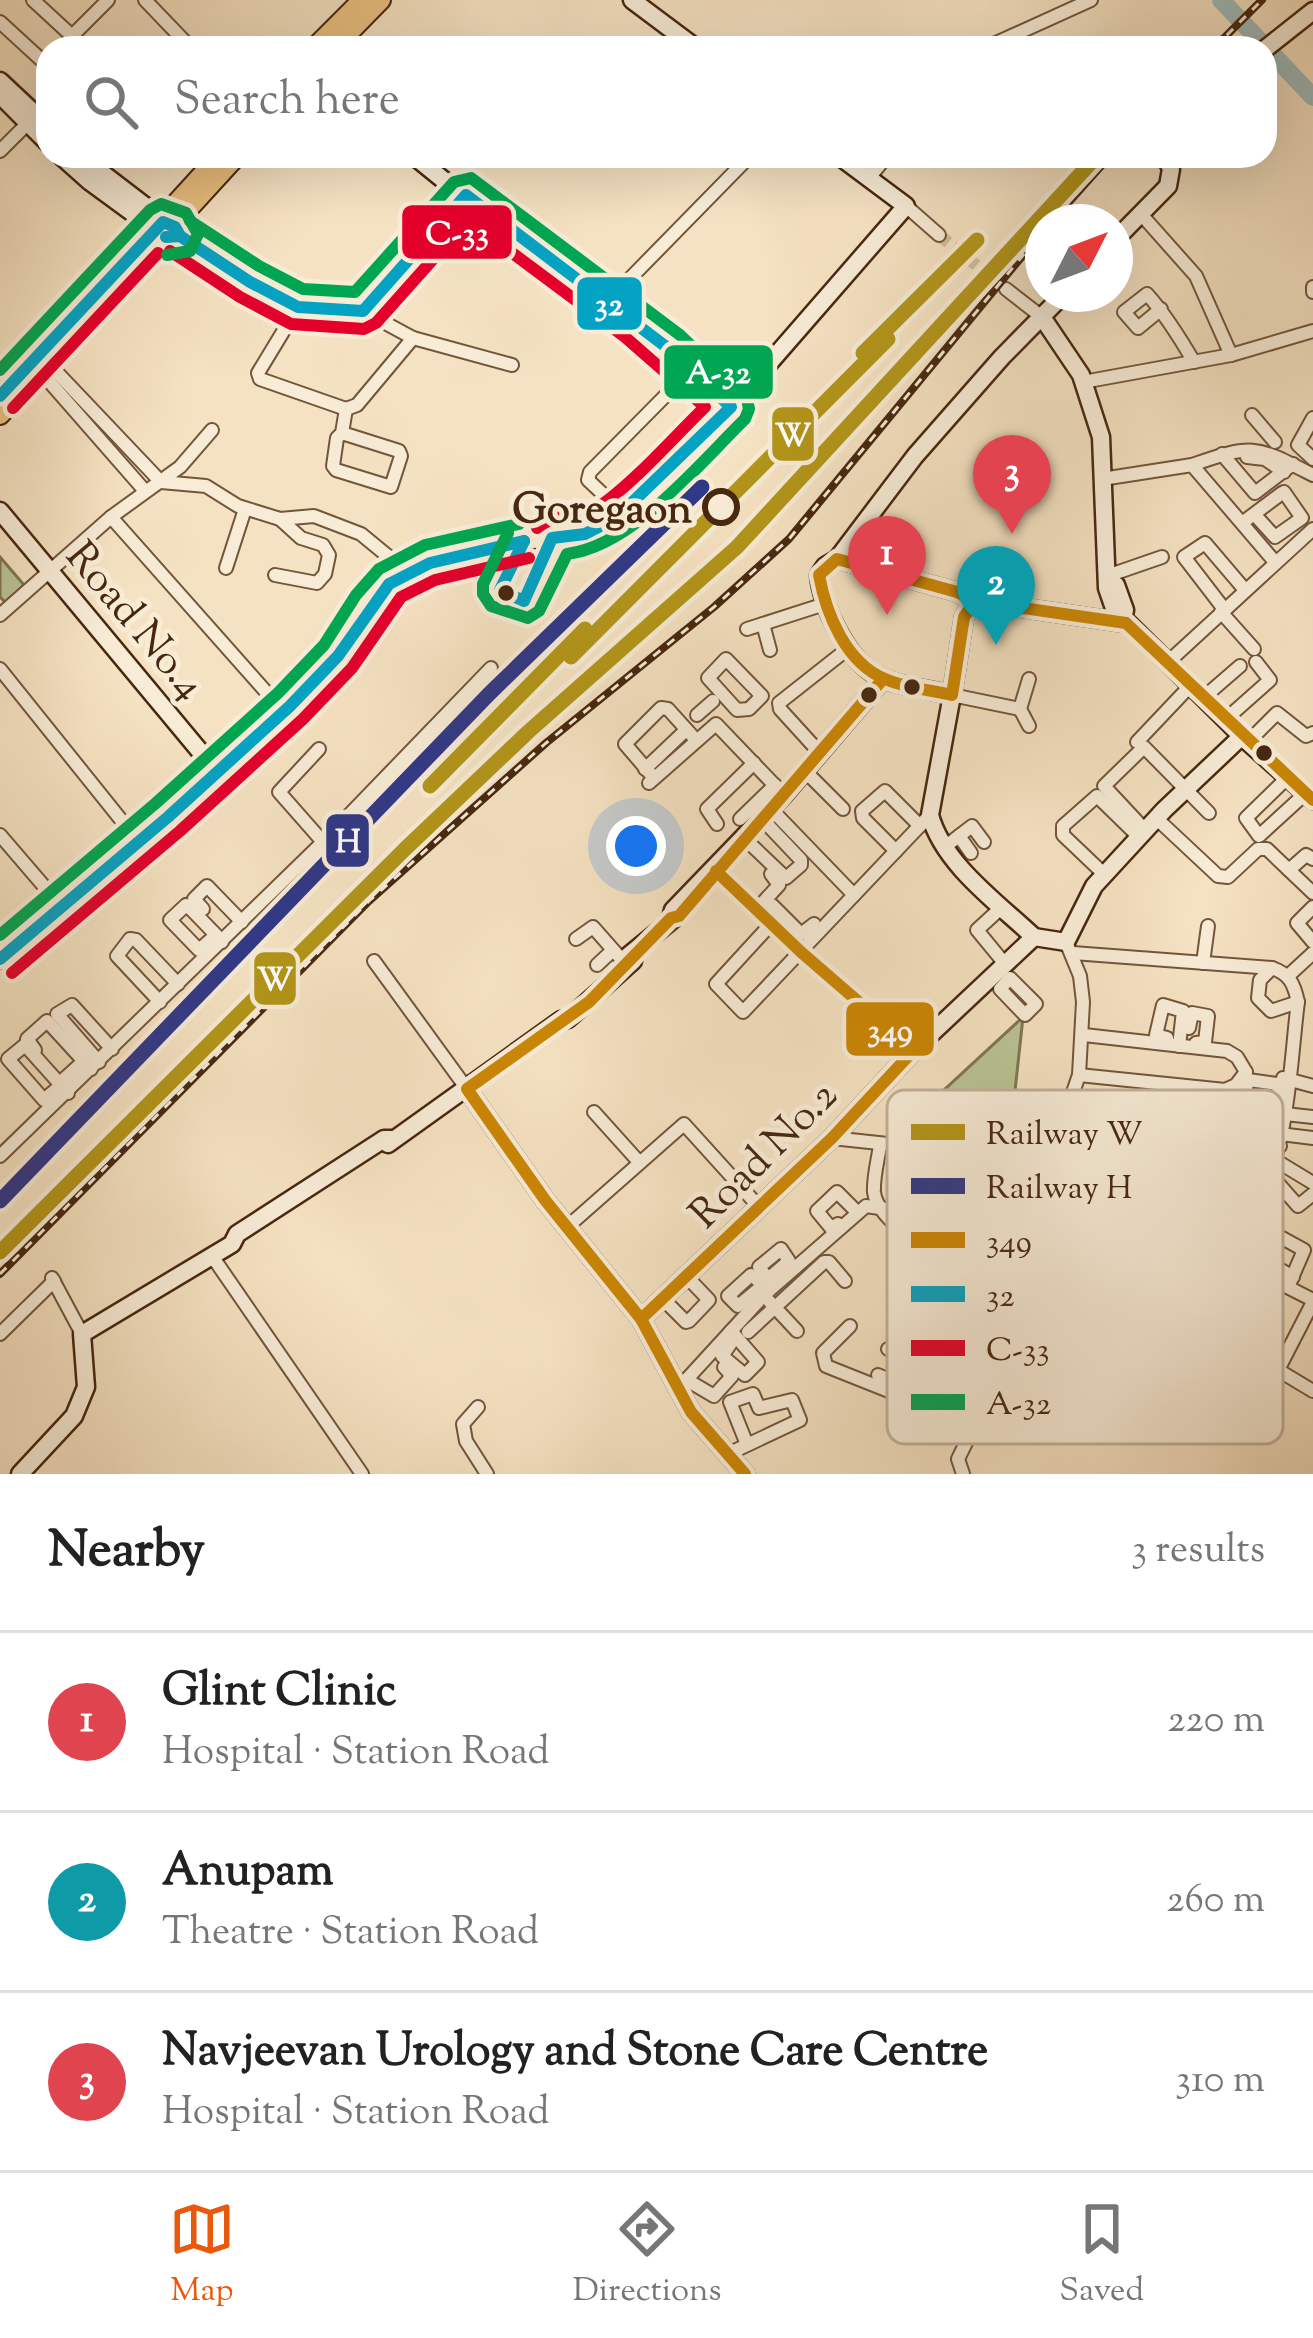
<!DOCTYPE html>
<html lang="en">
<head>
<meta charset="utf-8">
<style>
	body { margin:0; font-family:"Sorts Mill Goudy",serif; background:#f2f2f2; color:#222 }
	.compass { position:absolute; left:1025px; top:204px; width:108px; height:108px; border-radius:50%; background:#fff; box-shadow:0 12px 48px #0002; rotate:48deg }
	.you { position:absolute; left:636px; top:846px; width:42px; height:42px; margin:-30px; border:9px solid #fff; border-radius:50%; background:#1a73e8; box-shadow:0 0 0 18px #1a73e833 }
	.badge { display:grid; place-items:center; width:78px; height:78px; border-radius:50%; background:#ea580c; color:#fff; font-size:39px; font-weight:700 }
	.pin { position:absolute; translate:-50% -99px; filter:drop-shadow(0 3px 6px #0008) }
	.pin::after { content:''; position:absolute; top:63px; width:42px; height:36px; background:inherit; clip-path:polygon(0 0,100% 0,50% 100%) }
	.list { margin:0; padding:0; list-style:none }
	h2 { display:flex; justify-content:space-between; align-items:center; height:156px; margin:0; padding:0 48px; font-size:51px }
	h2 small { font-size:39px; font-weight:400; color:#767676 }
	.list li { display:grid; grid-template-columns:78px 1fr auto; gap:36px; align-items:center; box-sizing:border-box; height:180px; padding:0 48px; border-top:3px solid #e0e0e0 }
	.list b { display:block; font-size:45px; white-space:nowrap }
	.list p { margin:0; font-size:39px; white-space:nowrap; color:#767676 }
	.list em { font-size:39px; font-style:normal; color:#767676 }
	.icon { flex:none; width:66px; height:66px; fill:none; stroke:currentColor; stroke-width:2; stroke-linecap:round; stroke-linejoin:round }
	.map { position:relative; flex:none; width:1313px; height:1474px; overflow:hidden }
	.search { position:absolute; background:#fff; box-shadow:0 12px 48px #0002; left:36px; right:36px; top:36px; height:132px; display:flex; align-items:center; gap:30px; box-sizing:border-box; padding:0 42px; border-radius:36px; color:#767676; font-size:45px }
	.sheet { height:696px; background:#fff }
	nav { display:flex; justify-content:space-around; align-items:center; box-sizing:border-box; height:168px; border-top:3px solid #e0e0e0; background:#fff; font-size:33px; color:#767676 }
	nav a { display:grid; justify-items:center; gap:6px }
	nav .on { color:#ea580c }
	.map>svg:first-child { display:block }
	.green { fill:#b9c495; stroke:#807652; stroke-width:3 }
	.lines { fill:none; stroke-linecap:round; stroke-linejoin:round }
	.river { stroke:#a0bcbd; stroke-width:18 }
	.street-tunnel { stroke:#d2bd9e; stroke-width:12; stroke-dasharray:12 6; stroke-linecap:butt }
	.street-casing { stroke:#72563c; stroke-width:16 }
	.secondary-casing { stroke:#47280f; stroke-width:21 }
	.primary-casing { stroke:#47280f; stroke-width:22 }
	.street { stroke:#f8ecd7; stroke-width:12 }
	.secondary { stroke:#f8ecd7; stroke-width:16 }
	.primary { stroke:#eac181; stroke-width:18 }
	.rail-casing { stroke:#47280f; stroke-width:8 }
	.rail { stroke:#f8ecd7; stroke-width:3; stroke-dasharray:9; stroke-linecap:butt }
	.bus-1-casing { stroke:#f8ecd7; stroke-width:21 }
	.bus-2-casing { stroke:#f8ecd7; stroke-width:21 }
	.bus-3-casing { stroke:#f8ecd7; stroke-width:21 }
	.bus-4-casing { stroke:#f8ecd7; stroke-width:21 }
	.bus-1 { stroke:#cb8604; stroke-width:12 }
	.bus-2 { stroke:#04a3c4; stroke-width:12 }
	.bus-3 { stroke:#e4002b; stroke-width:12 }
	.bus-4 { stroke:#00a651; stroke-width:12 }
	.rail-1-casing { stroke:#f8ecd7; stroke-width:24 }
	.rail-2-casing { stroke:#f8ecd7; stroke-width:24 }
	.rail-1 { stroke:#b29519; stroke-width:15 }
	.rail-2 { stroke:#303888; stroke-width:15 }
	.stop-dot { fill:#f8ecd7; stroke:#47280f; stroke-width:6 }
	.bus-dot { fill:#47280f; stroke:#f8ecd7; stroke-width:4.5 }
	.labels { text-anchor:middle; stroke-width:10; stroke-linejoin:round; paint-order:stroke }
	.stop-label { font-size:42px; font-weight:bold; fill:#47280f; stroke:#f8ecd7; text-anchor:end }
	.street-label { font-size:42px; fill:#47280f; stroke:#f8ecd7 }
	.key { fill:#f8ecd7; stroke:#c3b19b; stroke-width:3 }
	.key-label { font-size:33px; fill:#47280f }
	.line-badge { stroke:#f8ecd7; stroke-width:4.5 }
	.badge-label { font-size:33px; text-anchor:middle; font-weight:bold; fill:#fff }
</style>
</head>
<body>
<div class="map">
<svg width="1313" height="1474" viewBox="0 0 1313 1474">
	<rect width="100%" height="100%" fill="#f5e2c2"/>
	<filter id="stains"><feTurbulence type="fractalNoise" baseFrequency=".00167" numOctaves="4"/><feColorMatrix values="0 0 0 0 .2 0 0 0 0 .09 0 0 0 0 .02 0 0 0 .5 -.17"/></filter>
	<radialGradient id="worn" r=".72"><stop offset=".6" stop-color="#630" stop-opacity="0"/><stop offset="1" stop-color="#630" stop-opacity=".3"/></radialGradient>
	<g class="green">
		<polygon points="0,557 24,585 6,603 0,597"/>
		<polygon points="1023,1017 1014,1100 944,1090"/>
	</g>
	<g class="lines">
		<polyline class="river" points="1221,0 1313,97"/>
		<polyline class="street-tunnel" points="939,235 991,277"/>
		<g class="street-casing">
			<g id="street">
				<polyline points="33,0 85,48"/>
				<polyline points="145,0 191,48"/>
				<polyline points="0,22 48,66"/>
				<polyline points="72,36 108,0"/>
				<polyline points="985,48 1091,0"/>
				<polyline points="0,151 33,118"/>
				<polyline points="93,175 108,156"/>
				<polyline points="869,178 887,156"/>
				<polyline points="906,206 939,235"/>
				<polyline points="1140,213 1196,276 1231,355"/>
				<polyline points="991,277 995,280"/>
				<polyline points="1313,287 1313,292"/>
				<polyline points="1006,289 1042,317"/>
				<polyline points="607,302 750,156"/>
				<polyline points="298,307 258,373 260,379 346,409"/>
				<path d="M1161,309L1138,328L1124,312L1147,294C1166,315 1180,338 1194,362"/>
				<polyline points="363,311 413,338 512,365"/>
				<polyline points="48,363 161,482 206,486 238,506 280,519 314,516 361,534 406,571"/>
				<polyline points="40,371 145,491"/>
				<polyline points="1083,382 1231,355 1313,331"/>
				<polyline points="1252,415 1275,442"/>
				<polyline points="1313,418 1298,445 1313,459"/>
				<polyline points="342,433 337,438 333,466 336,470 391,487 401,456 399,451 342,433 346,409 357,405 413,338"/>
				<polyline points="1222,454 1255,493 1293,464"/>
				<polyline points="1247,457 1265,459 1284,472"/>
				<path d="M1192,465C1254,443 1256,446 1313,475"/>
				<polyline points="1102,479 1192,465 1275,562"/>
				<polyline points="622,512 588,480 590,472 670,391"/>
				<polyline points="111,517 283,711"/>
				<polyline points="1242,523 1282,493 1284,492 1302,518 1275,537 1254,514"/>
				<polyline points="226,568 245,509"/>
				<polyline points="275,575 317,583 325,574 329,555 323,545 301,538 280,519"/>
				<polyline points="1107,576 1162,557"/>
				<polyline points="1224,609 1184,557 1205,543 1245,590"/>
				<polyline points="1221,612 1254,649"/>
				<polyline points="0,615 111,517 180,467 212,430"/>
				<polyline points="763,624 770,650"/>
				<polyline points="747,629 828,603"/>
				<polygon points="726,659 762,696 749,709 737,710 708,678"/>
				<polyline points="1166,664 1313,529"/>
				<polyline points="0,669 138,841"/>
				<polyline points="1029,679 1020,709 1029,726"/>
				<polyline points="952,695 1020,709"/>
				<polyline points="1203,698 1240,666"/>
				<polyline points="697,715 713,701"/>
				<polyline points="1225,720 1270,680 1256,662"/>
				<polyline points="1137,742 1190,686"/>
				<polyline points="1248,742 1277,713 1306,736 1313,733"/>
				<polyline points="319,749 279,792 323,842"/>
				<polyline points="820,753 780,709 779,703 850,647"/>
				<polyline points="645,769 686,730"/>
				<polyline points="805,771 843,809"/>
				<polyline points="1288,777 1246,818 1259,836 1306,793"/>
				<polyline points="654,778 625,744 661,708 668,709 696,740"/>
				<polyline points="649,783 716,724 784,795"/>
				<polyline points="771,809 854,895"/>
				<polyline points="1156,818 1218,876 1228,877 1258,849 1267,849 1313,893"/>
				<polyline points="740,819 775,785"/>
				<polyline points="717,824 707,809 754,763"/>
				<polyline points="1145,830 1104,786 1144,747 1209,813"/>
				<polyline points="0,835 61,906"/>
				<polyline points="959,836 971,853"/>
				<polyline points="745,839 786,878 801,865 801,860 762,819"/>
				<polyline points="946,846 972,826 984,842"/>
				<polyline points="896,851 863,818 862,811 885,791 920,826"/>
				<polyline points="1289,870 1306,855 1313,859"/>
				<polyline points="716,871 801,952 914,1050"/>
				<polyline points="1105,875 1063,835 1063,826 1097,796 1139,837"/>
				<polyline points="772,905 801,934 814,924"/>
				<polyline points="1002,907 977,930 1005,964"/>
				<polyline points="1313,907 1297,923 1313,942"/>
				<polyline points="203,909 194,899 207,886 242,922"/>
				<polyline points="756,910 779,885 771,874"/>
				<polyline points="771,924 716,984 743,1012 930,815"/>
				<polyline points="216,935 199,950 170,920 186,905 188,906 219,938 222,942"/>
				<polyline points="576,939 593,927 623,961"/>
				<path d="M1073,953L1272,968C1290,974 1294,984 1298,1002C1292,1042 1288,1161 1260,1184L1250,1268"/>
				<polyline points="374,961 467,1089"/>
				<polyline points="1203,963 1208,926"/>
				<polyline points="597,965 613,950"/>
				<polyline points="1272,968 1260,980 1258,998 1271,1011 1298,1002"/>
				<polyline points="1288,976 1313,953"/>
				<polygon points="1010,978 1036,1004 1025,1015 1000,989"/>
				<polyline points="160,1002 117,956 130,939 136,940 178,984"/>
				<polyline points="1189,1028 1192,1013 1208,1016 1205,1042 1196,1043"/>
				<polyline points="1084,1035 1227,1051 1237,1057 1246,1072"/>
				<polyline points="1167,1038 1156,1035 1163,1005 1183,1011 1179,1046"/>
				<polyline points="35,1050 27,1039 47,1021 91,1069"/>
				<polyline points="99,1062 57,1014 72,1005 112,1049"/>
				<polyline points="1079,1075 1225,1090 1236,1085 1246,1072"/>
				<polyline points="1283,1078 1313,1086"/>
				<polyline points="1241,1079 1277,1084 1279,1085 1277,1106 1245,1101 1247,1080"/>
				<polyline points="63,1080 84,1061"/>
				<polyline points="61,1085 44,1100 8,1059 25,1045 68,1093"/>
				<polygon points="1211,1095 1229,1097 1227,1131 1207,1128"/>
				<polyline points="1265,1111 1264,1132 1313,1138"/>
				<polyline points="594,1112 639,1162"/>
				<polyline points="1285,1114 1313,1117"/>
				<polyline points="1079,1120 1068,1155 1093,1160"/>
				<polyline points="1182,1123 1185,1087"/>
				<polyline points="832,1138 1260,1184"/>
				<polyline points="1037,1138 1044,1128 1033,1115 1017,1123 1015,1127 1027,1143 1037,1138 1069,1147"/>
				<path d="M880,1145C878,1160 873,1178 874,1192C877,1223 939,1249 937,1285C934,1318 913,1364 902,1395"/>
				<polyline points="906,1148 909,1110 928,1106 928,1151"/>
				<polyline points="0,1156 323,842 491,668"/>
				<polyline points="1124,1156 1146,1160 1146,1173"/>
				<polyline points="990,1158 992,1119 996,1115 1010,1118 1008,1160"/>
				<polyline points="1275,1160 1313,1183"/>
				<polyline points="1123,1171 1126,1130 1148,1129"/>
				<polyline points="1270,1174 1298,1206 1313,1194"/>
				<polyline points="1133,1181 1101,1178 1098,1201 1130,1205 1131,1203 1134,1172"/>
				<polyline points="1240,1182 1244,1142 1280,1146"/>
				<polyline points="1046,1194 1087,1199 1091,1195 1096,1129 1090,1122 1067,1117"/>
				<polyline points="912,1203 913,1229 933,1248 955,1252 960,1220"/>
				<polyline points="1213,1206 1216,1180"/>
				<polyline points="935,1207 981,1211"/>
				<polygon points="1136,1211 1165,1214 1164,1237 1133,1234"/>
				<polyline points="935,1216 938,1185 978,1189 982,1193 981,1223"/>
				<polyline points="1239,1218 1242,1203"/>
				<polyline points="838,1224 831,1228 817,1211 837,1192 857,1212"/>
				<polyline points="566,1228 684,1124 760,1208"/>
				<polyline points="1091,1230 1126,1235"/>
				<polyline points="1272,1232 1260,1258 1293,1277"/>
				<polyline points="1090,1239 1093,1209 1108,1207"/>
				<polygon points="781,1249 789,1261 768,1279 759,1267"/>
				<polyline points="1257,1255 1216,1250 1216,1221 1255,1223 1304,1250 1288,1287"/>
				<polyline points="212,1256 362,1474"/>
				<polyline points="1250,1268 1313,1300"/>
				<path d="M1187,1275L1200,1261L1229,1264L1228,1274C1215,1280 1206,1278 1195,1269"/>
				<polyline points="52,1278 82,1334"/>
				<path d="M762,1286L738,1306L728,1296L751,1275C757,1278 763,1287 768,1292"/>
				<polyline points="663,1299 686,1322 689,1321 709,1300 687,1277"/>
				<polyline points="769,1301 797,1331"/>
				<polyline points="1313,1302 1278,1370 1313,1391"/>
				<polyline points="850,1326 823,1353 826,1366 959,1419"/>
				<polyline points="748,1332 824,1262 829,1262 845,1281"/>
				<polyline points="0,1334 54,1281"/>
				<polyline points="731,1343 722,1356 745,1375 758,1362 731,1331"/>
				<polyline points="888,1349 907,1358 894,1392"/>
				<polyline points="878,1375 897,1383"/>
				<polyline points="687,1380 714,1396 732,1376 724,1367"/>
				<path d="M677,1390L764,1295L866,1206L1157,1249C1194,1261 1202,1326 1250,1268"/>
				<polyline points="478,1407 463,1424 466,1441 487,1474"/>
				<polyline points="728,1454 800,1420 792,1400 759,1408 753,1394 730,1402 746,1442"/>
				<polyline points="963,1474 958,1459 1004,1365 1026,1293 1055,1144 1079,1075 1083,1002 1080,976 1066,942"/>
			</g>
		</g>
		<g class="secondary-casing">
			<g id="secondary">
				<polyline points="632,0 696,48"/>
				<polyline points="1265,49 1313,11"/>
				<polyline points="0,81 48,126"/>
				<polyline points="0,95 48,143"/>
				<polyline points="61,156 89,181 160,233"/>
				<polyline points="80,156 170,225"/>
				<polyline points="414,156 521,243 692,365 731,407"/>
				<polyline points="180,236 250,282 298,307 363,311 466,195"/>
				<polyline points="1115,240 1168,186 1171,169 1165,156"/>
				<polyline points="1042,317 1081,375 1101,437 1107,588 1115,611 1123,618 1125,610 1116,585 1109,582"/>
				<polyline points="0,511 218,773"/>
				<polyline points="837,559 915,456 1002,357 1064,294"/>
				<path d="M975,601L964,617L952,695C928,689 898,687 876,675C847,659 822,606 819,575L825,566L837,559L957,592L975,601L1126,623"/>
				<polyline points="1123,618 1248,742 1313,800"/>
				<path d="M952,695L930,815C943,864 998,903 1034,937"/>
				<polyline points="671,918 673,910 784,795 883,679"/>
				<polyline points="1034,937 1066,942 1094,886 1164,810 1242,736"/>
				<polyline points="628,956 677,916"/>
				<polyline points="0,959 218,773 333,663 386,584 406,571 433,563 524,541 585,534 616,518 731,407 906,206 839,156"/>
				<polyline points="467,1089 545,1200 641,1319 691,1412 745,1474"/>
				<polyline points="388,1144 561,1020 568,1019 633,961 634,954"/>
				<polyline points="641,1319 832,1138 914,1050 1034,937"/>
				<polyline points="20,1474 74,1416 86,1387 82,1334 232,1244 237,1234 384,1139 391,1139"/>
			</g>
		</g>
		<g class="primary-casing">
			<g id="primary">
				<polyline points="314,48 362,0"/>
				<polyline points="334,48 381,0"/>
				<polyline points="0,396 219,156"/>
				<polyline points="0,415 237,156"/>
			</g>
		</g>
		<use href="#street" class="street"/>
		<use href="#secondary" class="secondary"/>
		<use href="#primary" class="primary"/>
		<g class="rail-casing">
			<g id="rail">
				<polyline points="1214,48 1262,0"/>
				<polyline points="1051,222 1110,156"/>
				<polyline points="0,1274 369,901 546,743 714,607 789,539 1043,231"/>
			</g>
		</g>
		<use href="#rail" class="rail"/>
		<g class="bus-1-casing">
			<g id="bus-1">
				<path d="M837,559L957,592L975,601L964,617L952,695C930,690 906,688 885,679C846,663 826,614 819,575Z"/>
				<polyline points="975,601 1126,623"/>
				<polyline points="1126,623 1313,800"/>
				<polyline points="641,1319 832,1138 914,1050 801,952 716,871"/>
				<polyline points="745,1474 691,1412 641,1319 545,1200 467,1089 589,1002 671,918 679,916 883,679"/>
			</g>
		</g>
		<g class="bus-2-casing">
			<g id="bus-2">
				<polyline points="180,236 250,282 298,307 363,311 466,195 669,349 731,407 616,518 585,534 552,538 524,601 500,590 524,541"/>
				<polyline points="0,396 163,222 175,227 180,236 166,237"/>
				<polyline points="0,959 168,817 290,706 338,656 389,584 430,563 524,541"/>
			</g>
		</g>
		<g class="bus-3-casing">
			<g id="bus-3">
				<path d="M170,251L240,297L291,324L364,329L376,323L468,220L625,337L705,407C673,438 642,474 607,501C586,518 555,512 537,528"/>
				<polyline points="13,408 158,253"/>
				<polyline points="12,973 180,831 303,719 352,668 401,597 435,580 529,558"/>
			</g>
		</g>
		<g class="bus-4-casing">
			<g id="bus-4">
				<path d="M190,221L259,266L303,289L355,292L454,182L471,178L680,335L747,399L749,409L745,419C698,465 633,546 567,554L539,611L528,618L491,606L483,594V584L508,533"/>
				<polyline points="0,370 150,210 161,204 186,213 198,234 190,251 167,255"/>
				<polyline points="0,935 156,803 278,693 324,645 356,595 379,569 425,545 519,524"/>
			</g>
		</g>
		<use href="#bus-1" class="bus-1"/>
		<use href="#bus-2" class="bus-2"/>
		<use href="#bus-3" class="bus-3"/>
		<use href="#bus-4" class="bus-4"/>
		<g class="rail-1-casing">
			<g id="rail-1">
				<polyline points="863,353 977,240"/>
				<polyline points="571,657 888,339"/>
				<polyline points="430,786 585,629"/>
				<polyline points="0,1252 405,849 528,732 737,547 1097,156"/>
			</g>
		</g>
		<g class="rail-2-casing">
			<polyline id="rail-2" points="0,1201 489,694 702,487"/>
		</g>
		<use href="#rail-1" class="rail-1"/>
		<use href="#rail-2" class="rail-2"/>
	</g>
	<circle class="stop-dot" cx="721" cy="507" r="16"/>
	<g class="bus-dot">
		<circle cx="506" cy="593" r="10"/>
		<circle cx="912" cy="687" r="10"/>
		<circle cx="869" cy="695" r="10"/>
		<circle cx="1264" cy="753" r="10"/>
	</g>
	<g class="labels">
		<g class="stop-label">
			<text x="692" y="522">Goregaon</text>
		</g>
		<g class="street-label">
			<text transform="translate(137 619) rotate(50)" y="15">Road No.4</text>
			<text transform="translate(762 1153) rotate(-45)" y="15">Road No.2</text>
		</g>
	</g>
	<rect x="887" y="1090" width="396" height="354" rx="18" class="key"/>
	<rect x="911" y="1124" width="54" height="16" fill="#b29519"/>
	<rect x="911" y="1178" width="54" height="16" fill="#303888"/>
	<rect x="911" y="1232" width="54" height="16" fill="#cb8604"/>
	<rect x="911" y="1286" width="54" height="16" fill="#04a3c4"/>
	<rect x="911" y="1340" width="54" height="16" fill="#e4002b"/>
	<rect x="911" y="1394" width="54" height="16" fill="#00a651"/>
	<g class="key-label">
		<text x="986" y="1144">Railway W</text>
		<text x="986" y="1198">Railway H</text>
		<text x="986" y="1252">349</text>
		<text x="986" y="1306">32</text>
		<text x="986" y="1360">C-33</text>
		<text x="986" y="1414">A-32</text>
	</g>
	<g class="line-badge">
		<rect x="400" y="203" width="114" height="58" rx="12" fill="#e4002b"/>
		<rect x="575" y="275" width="69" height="57" rx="12" fill="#04a3c4"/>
		<rect x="662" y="343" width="113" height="58" rx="12" fill="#00a651"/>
		<rect x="770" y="405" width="46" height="58" rx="12" fill="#b29519"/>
		<rect x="324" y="812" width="47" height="57" rx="12" fill="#303888"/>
		<rect x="252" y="950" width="46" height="57" rx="12" fill="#b29519"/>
		<rect x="844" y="1000" width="92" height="58" rx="12" fill="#cb8604"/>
	</g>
	<g class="badge-label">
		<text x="457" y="244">C-33</text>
		<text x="609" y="315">32</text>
		<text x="718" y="383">A-32</text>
		<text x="793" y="446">W</text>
		<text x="348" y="852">H</text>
		<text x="275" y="990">W</text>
		<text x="890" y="1041">349</text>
	</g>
	<rect width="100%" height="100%" filter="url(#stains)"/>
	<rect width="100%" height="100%" fill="url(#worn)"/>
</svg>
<svg class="compass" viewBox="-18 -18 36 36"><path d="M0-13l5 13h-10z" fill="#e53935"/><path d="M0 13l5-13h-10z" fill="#767676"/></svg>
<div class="you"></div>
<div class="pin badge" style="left:887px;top:615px;background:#e0444e">1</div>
<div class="pin badge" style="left:996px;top:645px;background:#0f9aa8">2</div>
<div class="pin badge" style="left:1012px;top:534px;background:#e0444e">3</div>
<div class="search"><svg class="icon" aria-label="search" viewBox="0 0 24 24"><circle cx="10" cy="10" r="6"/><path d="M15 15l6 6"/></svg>Search here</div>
</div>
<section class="sheet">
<h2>Nearby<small>3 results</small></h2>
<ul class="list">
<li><span class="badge" style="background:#e0444e">1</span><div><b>Glint Clinic</b><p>Hospital · Station Road</p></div><em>220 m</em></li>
<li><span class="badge" style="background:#0f9aa8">2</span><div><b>Anupam</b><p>Theatre · Station Road</p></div><em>260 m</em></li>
<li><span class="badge" style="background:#e0444e">3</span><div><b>Navjeevan Urology and Stone Care Centre</b><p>Hospital · Station Road</p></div><em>310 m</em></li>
</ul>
</section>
<nav>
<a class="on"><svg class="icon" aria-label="map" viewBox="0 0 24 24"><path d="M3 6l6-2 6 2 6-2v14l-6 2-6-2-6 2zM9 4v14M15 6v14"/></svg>Map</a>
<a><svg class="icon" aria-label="directions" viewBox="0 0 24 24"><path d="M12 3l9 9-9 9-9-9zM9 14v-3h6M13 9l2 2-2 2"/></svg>Directions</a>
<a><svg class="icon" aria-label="saved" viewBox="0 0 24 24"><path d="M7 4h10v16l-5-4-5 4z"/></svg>Saved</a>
</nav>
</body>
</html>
